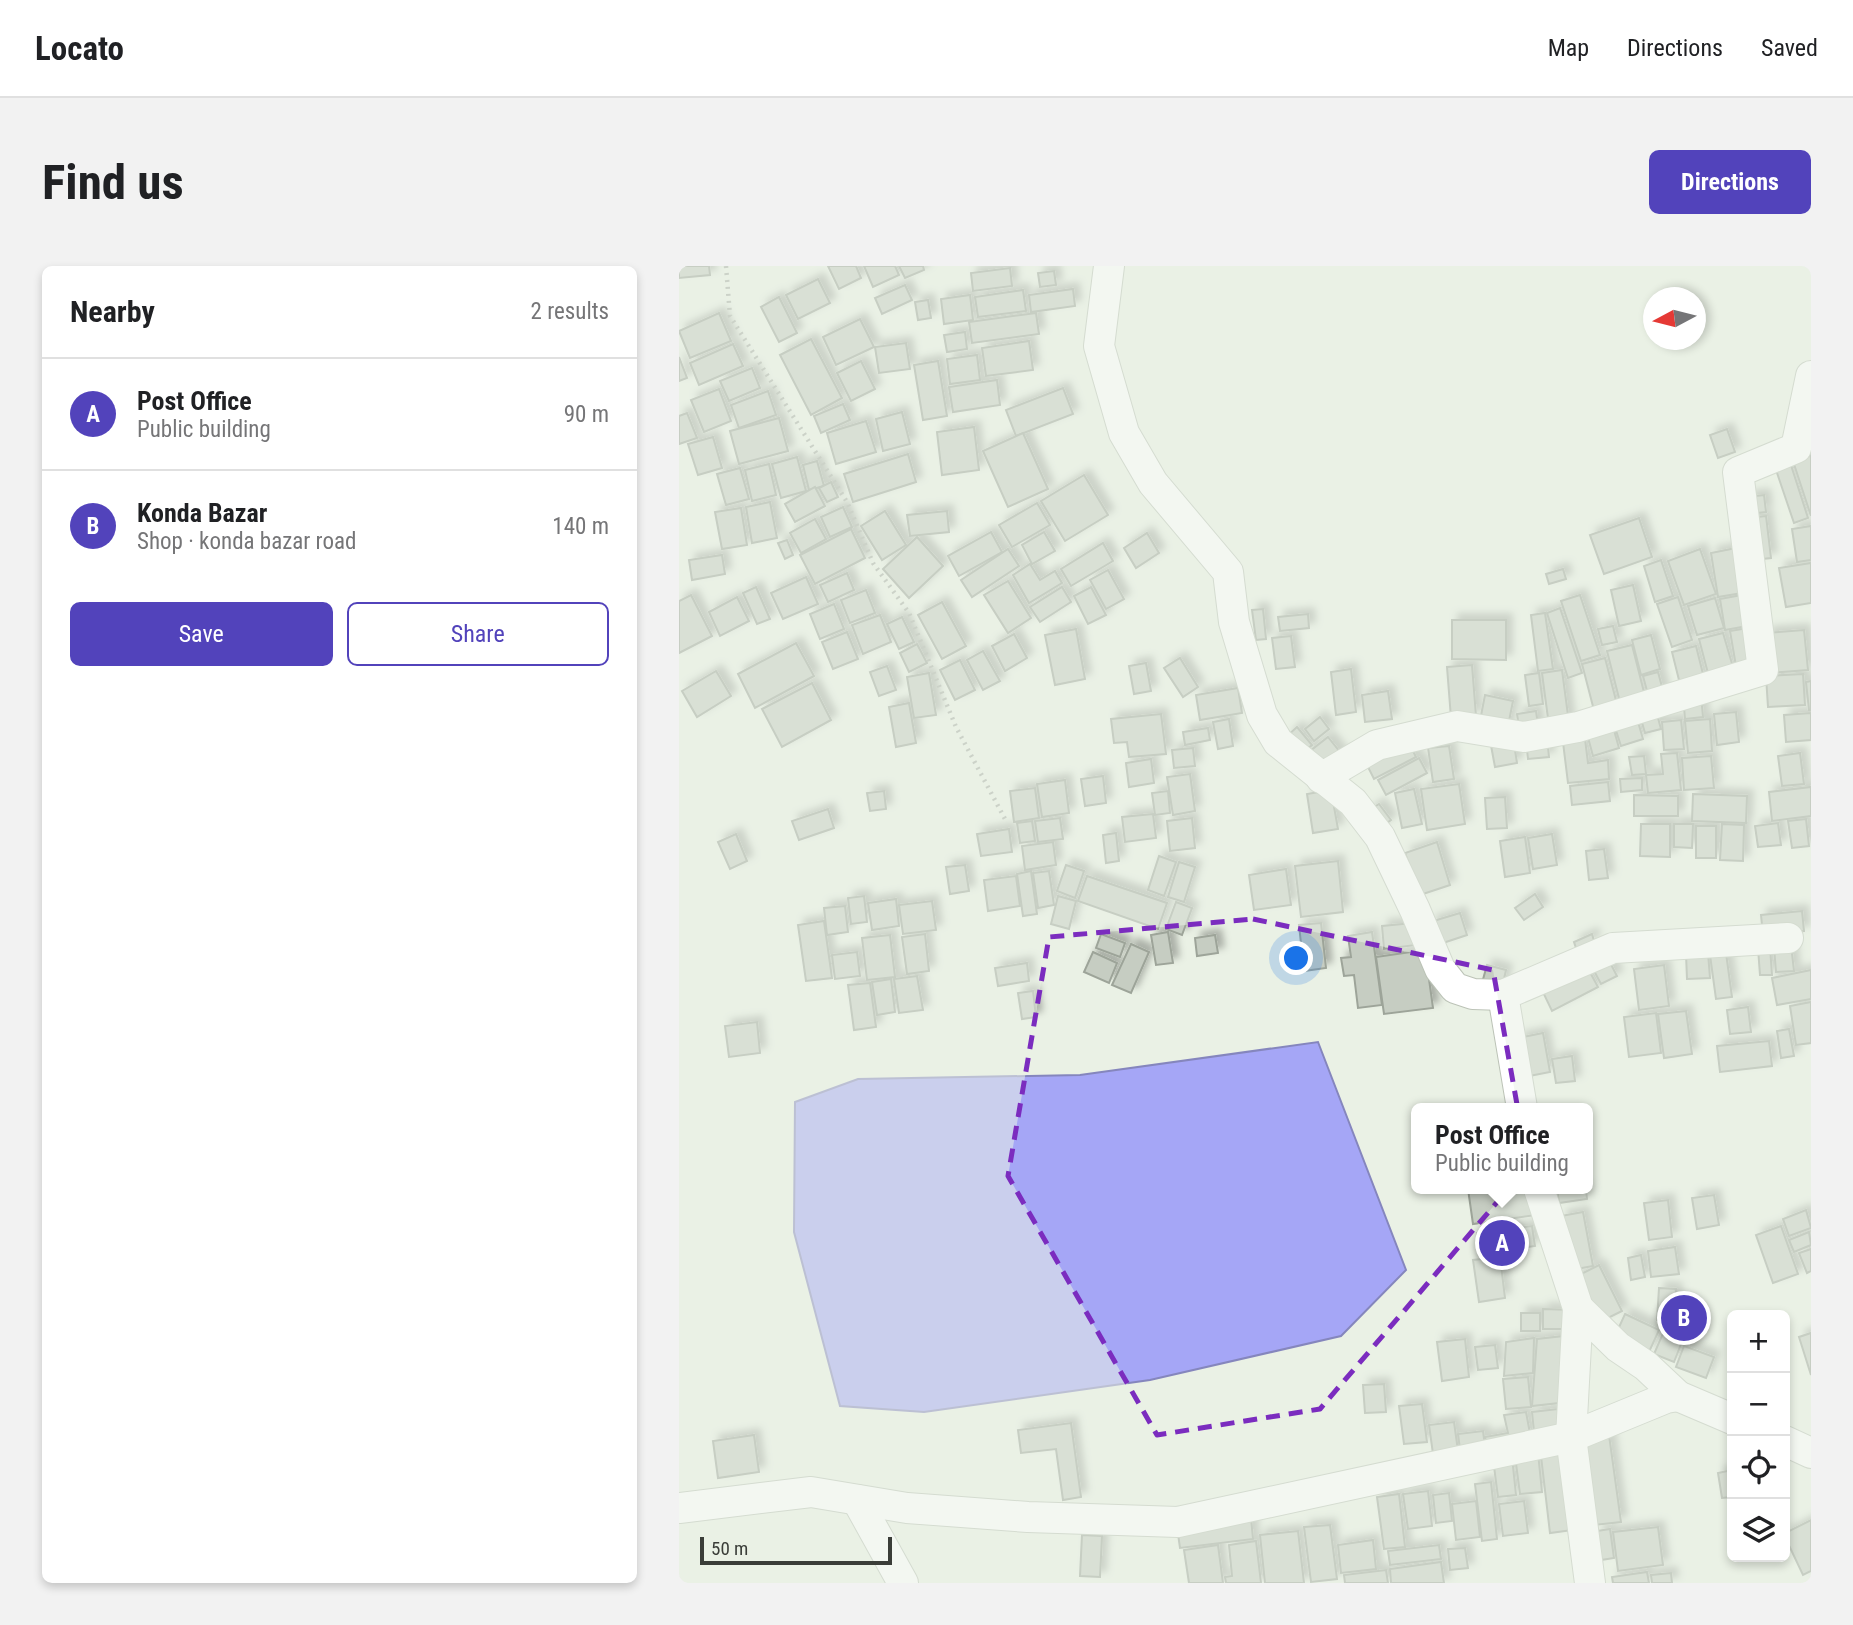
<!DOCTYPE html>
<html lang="en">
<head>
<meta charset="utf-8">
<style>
	body { margin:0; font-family:"Roboto Condensed",sans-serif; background:#f2f2f2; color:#202124 }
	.controls { position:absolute; right:21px; bottom:21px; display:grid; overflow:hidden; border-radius:10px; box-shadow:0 4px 10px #0003 }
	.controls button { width:63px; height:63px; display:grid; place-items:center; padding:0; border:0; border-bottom:2px solid #e0e0e0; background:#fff; color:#202124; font:35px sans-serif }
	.compass { position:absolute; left:964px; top:21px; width:63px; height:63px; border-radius:50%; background:#fff; box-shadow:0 4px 10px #0003; rotate:263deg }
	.scale { position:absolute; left:21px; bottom:18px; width:192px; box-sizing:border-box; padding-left:7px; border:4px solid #3a3d38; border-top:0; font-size:19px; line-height:24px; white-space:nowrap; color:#3a3d38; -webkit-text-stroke:5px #eaf1e5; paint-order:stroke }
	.you { position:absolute; left:618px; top:693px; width:24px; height:24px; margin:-18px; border:5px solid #fff; border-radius:50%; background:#1a73e8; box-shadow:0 0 0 10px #1a73e833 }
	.badge { display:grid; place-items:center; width:46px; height:46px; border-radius:50%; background:#5243bb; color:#fff; font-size:23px; font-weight:700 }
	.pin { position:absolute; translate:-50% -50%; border:4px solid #fff; box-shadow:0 2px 7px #0006 }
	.popup { position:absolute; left:732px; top:837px; width:182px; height:91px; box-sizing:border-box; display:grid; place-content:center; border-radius:10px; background:#fff; filter:drop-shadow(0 2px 5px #0005); font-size:23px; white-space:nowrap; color:#757577 }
	.popup b { font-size:26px; color:#202124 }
	.popup::after { content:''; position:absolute; left:50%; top:100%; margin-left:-14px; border:14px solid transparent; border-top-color:#fff }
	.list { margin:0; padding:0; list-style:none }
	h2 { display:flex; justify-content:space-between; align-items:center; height:91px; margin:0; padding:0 28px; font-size:30px }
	h2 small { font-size:23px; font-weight:400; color:#757577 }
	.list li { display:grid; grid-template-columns:46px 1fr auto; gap:21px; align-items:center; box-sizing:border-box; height:112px; padding:0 28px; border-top:2px solid #e0e0e0 }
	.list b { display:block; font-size:26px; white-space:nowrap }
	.list p { margin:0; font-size:23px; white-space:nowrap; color:#757577 }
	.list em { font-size:23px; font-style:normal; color:#757577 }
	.actions { display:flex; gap:14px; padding:21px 28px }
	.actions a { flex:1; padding:16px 0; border:2px solid #5243bb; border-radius:10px; text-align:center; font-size:24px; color:#5243bb }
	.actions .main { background:#5243bb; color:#fff }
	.icon { flex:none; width:38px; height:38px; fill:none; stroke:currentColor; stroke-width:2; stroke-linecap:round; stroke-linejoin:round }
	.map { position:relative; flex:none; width:1132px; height:1317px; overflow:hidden; border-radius:10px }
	header { display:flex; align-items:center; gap:42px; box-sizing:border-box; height:98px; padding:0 35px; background:#fff; border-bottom:2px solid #e0e0e0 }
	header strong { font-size:33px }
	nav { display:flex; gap:38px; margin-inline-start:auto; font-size:24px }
	.intro { display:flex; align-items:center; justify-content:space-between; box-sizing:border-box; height:168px; padding:0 42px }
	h1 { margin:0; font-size:49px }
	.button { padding:18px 32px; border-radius:10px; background:#5243bb; color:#fff; font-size:24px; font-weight:700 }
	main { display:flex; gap:42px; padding:0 42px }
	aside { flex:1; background:#fff; border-radius:10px; box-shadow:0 4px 10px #0003 }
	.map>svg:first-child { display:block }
	.water { fill:#a5a6f6; stroke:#8586bd; stroke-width:2 }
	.building { fill:#c6cdc2; stroke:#9da499; stroke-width:2; filter:url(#shadow) }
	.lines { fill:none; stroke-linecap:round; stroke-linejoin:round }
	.minor-casing { stroke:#bcc3b7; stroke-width:32 }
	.path { stroke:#a9aea5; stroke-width:4.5; stroke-dasharray:2 5; stroke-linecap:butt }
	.minor { stroke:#fff; stroke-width:30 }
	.marked { fill:none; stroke:#7b2cbf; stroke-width:5; stroke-dasharray:14 9; stroke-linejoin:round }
</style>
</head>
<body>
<header>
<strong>Locato</strong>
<nav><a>Map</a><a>Directions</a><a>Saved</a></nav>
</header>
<div class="intro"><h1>Find us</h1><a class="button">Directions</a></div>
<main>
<aside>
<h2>Nearby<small>2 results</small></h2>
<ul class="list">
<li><span class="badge">A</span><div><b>Post Office</b><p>Public building</p></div><em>90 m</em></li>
<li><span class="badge">B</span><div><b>Konda Bazar</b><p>Shop · konda bazar road</p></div><em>140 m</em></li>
</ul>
<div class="actions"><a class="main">Save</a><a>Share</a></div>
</aside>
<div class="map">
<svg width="1132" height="1317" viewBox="0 0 1132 1317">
	<defs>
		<filter id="shadow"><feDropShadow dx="6" dy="-6" stdDeviation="3.5" flood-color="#0004"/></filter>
	</defs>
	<rect width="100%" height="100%" fill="#eaf1e5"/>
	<polygon class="water" points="639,776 727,1004 662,1070 471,1114 245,1146 161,1140 115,966 116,836 179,813 401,809"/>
	<g class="building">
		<polygon points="0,0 30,0 31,9 0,12"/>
		<polygon points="149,0 177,0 182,12 160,23"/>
		<polygon points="185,0 216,0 220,9 194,21"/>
		<polygon points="220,0 244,0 245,4 226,12"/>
		<polygon points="331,2 333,20 294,25 292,7"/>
		<polygon points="375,5 377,19 361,21 359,7"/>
		<polygon points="139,13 151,37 119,53 107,29"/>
		<polygon points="226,19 233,34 203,48 196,32"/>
		<polygon points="394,23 396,40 352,46 350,29"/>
		<polygon points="344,24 347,45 299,51 296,31"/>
		<polygon points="291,29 294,54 265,58 262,33"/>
		<polygon points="100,31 118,67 100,76 82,41"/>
		<polygon points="249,34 252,52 239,54 236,36"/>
		<polygon points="40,47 52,75 11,92 0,65"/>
		<polygon points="357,47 360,68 293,77 290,56"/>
		<polygon points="181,53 195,81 157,99 144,71"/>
		<polygon points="286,66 288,83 268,86 265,69"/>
		<polygon points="132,73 163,132 132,149 101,89"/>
		<polygon points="350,75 354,104 307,110 303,82"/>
		<polygon points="227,77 231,103 200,107 196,81"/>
		<polygon points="54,78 64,100 20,119 11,97"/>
		<polygon points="298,89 301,114 271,118 268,93"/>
		<polygon points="0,91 8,112 0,115"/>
		<polygon points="182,95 196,123 172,135 158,107"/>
		<polygon points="259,95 268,150 244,154 235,99"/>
		<polygon points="73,102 81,122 50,135 41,115"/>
		<polygon points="318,114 321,139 274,146 270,121"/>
		<polygon points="384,122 394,148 337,170 327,144"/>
		<polygon points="40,123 52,155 25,166 12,134"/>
		<polygon points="89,125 97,149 60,162 52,139"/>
		<polygon points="164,138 171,154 142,167 135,150"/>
		<polygon points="223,146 231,178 204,185 197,153"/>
		<polygon points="8,147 18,172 0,178 0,150"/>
		<polygon points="100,152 109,185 60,198 51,165"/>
		<polygon points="187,155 197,186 157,198 148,167"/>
		<polygon points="295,161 300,204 263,209 258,166"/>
		<polygon points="1048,163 1056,186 1039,192 1031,169"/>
		<polygon points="344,167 369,223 329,241 304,185"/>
		<polygon points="34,171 43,202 19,209 9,178"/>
		<polygon points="229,188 237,216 174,236 165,208"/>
		<polygon points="1131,189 1132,192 1132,250 1114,195"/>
		<polygon points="118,191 127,225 102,232 93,198"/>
		<polygon points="1110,193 1129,252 1115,257 1095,198"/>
		<polygon points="138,195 145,220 130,224 124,199"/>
		<polygon points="90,198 97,229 73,235 66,204"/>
		<polygon points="61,202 70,233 47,239 38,208"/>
		<polygon points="405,209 429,249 386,275 362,235"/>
		<polygon points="152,216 159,231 148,236 140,222"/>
		<polygon points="136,221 146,240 116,256 106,238"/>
		<polygon points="1085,229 1087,246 1070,248 1068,231"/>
		<polygon points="91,236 98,272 73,277 67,241"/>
		<polygon points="358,237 371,259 333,281 320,259"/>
		<polygon points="164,241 173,261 151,271 142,251"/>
		<polygon points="62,242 68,279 43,283 36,246"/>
		<polygon points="206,245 227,279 203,294 182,260"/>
		<polygon points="268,245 270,266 231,270 228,249"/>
		<polygon points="1087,250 1092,292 1074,294 1069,252"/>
		<polygon points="960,252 973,291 925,308 911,269"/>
		<polygon points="136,253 147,273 122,287 111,267"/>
		<polygon points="1132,260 1132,294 1118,296 1113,263"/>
		<polygon points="172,263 186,292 136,318 121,289"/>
		<polygon points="312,266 323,286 280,310 269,290"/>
		<polygon points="365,266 376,285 353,298 343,279"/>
		<polygon points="468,267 480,287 457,302 445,282"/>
		<polygon points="238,271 264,300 230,332 204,303"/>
		<polygon points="108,274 114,289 106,293 99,277"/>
		<polygon points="424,277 434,295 392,320 382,303"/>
		<polygon points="1062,281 1069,326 1039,331 1032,287"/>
		<polygon points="329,283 340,300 293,331 282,314"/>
		<polygon points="1021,283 1037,328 1005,339 989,295"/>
		<polygon points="43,289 46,308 13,314 10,294"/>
		<polygon points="982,294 994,330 976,336 965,300"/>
		<polygon points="1132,297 1132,337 1107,341 1100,302"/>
		<polygon points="351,298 361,314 376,305 383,317 350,337 334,309"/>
		<polygon points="884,303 887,313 870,318 867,308"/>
		<polygon points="429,304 445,333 427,343 411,314"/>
		<polygon points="168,307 175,324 149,336 141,319"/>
		<polygon points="127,311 139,338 104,353 92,327"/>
		<polygon points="329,315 352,352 329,367 305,329"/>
		<polygon points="954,319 962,355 940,360 932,324"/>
		<polygon points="77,321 91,353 78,358 64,327"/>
		<polygon points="383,321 392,336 361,356 351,341"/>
		<polygon points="412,321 427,349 409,358 395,330"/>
		<polygon points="187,324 196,347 171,357 162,334"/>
		<polygon points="1068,328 1074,359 1046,364 1041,333"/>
		<polygon points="12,329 33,370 0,387 0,335"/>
		<polygon points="901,329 921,389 902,395 882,335"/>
		<polygon points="58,331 70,355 41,370 30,346"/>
		<polygon points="999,331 1013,374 993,381 978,338"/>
		<polygon points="1036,332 1045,362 1018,369 1009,340"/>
		<polygon points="263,336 287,380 263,393 239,349"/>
		<polygon points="155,338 165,363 141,373 131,348"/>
		<polygon points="881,342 903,407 889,412 868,347"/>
		<polygon points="584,343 587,373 577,374 573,344"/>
		<polygon points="866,347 874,403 859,405 852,349"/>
		<polygon points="629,348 630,362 601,365 599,351"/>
		<polygon points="201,349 212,376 184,388 173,359"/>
		<polygon points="223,351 235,376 220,383 208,358"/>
		<polygon points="773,354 827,354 827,394 773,393"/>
		<polygon points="934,360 938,376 923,379 919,363"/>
		<polygon points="1075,361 1082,402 1058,406 1051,365"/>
		<polygon points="397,363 406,413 376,419 366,369"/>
		<polygon points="1125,364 1129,404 1090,407 1087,367"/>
		<polygon points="168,366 179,393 154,403 143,376"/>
		<polygon points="1044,367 1056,408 1031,415 1020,373"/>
		<polygon points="335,368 348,392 326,405 313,380"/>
		<polygon points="972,369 981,403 962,409 953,374"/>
		<polygon points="612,370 616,401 597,403 593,372"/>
		<polygon points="117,377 135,410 76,442 59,408"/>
		<polygon points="238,378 248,397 230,406 221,387"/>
		<polygon points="953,379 968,438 943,444 928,385"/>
		<polygon points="1017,380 1026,416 1002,422 993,386"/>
		<polygon points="304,385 321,415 304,424 288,394"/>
		<polygon points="501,392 519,421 504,431 485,402"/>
		<polygon points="926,392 940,446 917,452 903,398"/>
		<polygon points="281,394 296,424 276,434 261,404"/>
		<polygon points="467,397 472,425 455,428 450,400"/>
		<polygon points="793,399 797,450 772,452 768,401"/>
		<polygon points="208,400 217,424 200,430 191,406"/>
		<polygon points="672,403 677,446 657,449 652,406"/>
		<polygon points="883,404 890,457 870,460 863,407"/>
		<polygon points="37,405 52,430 18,451 3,425"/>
		<polygon points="979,406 986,432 971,436 964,410"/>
		<polygon points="250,407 257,449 235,452 228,411"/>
		<polygon points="860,407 864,438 850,440 846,409"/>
		<polygon points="1124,408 1126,439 1089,441 1087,410"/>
		<polygon points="1132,415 1132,444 1130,444 1127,416"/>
		<polygon points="133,417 152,454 103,481 83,443"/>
		<polygon points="559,422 563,447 521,454 517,429"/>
		<polygon points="709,425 713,453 686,456 683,429"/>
		<polygon points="806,429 834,435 828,465 800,460"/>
		<polygon points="1022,429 1024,451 1006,453 1004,430"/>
		<polygon points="230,437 237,477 217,481 210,441"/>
		<polygon points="976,441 982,463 966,467 960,446"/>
		<polygon points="857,445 860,466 841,468 838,448"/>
		<polygon points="1057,446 1060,476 1038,479 1035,448"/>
		<polygon points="1132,447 1132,474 1107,476 1105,449"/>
		<polygon points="482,448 487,488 450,491 448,476 435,477 432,453"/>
		<polygon points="957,449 964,473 942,480 934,455"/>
		<polygon points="641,451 650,463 635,475 626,463"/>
		<polygon points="550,453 554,480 539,483 534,456"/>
		<polygon points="1031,453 1033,485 1009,487 1006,455"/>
		<polygon points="1002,454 1005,483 985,484 983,456"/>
		<polygon points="933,457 940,482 914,490 907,464"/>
		<polygon points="618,461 633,479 622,488 608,470"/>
		<polygon points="529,462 531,474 506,479 504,466"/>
		<polygon points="905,465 909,497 929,494 930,513 889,517 883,468"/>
		<polygon points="649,471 665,491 642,509 626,489"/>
		<polygon points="834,471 838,497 816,501 811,474"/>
		<polygon points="868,472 870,491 849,493 847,475"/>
		<polygon points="729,475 737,491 695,513 687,497"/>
		<polygon points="770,480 775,513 754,516 749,482"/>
		<polygon points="514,482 516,500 495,502 493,484"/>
		<polygon points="998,487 1002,524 969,527 967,509 984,508 982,488"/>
		<polygon points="1121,487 1125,518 1103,520 1099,490"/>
		<polygon points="965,490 967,508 953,509 950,491"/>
		<polygon points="1032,490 1035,522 1005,524 1003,492"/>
		<polygon points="740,492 748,507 707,529 699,514"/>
		<polygon points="472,493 475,517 450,521 447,497"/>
		<polygon points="511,508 516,545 494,549 488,511"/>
		<polygon points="424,510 427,537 406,540 402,513"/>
		<polygon points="963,512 963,524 942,526 941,513"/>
		<polygon points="386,514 390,547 363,551 358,518"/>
		<polygon points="929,516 931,535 893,539 891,520"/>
		<polygon points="780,518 786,558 748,564 742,523"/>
		<polygon points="1132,521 1132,550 1093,555 1090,526"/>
		<polygon points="356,522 360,552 335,556 331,525"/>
		<polygon points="735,523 743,558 723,562 716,527"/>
		<polygon points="652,524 659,563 634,567 628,528"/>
		<polygon points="205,525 207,543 191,545 188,527"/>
		<polygon points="489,525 491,547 476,549 473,527"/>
		<polygon points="1014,528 1068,530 1067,557 1013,555"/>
		<polygon points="955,529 999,530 999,550 955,550"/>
		<polygon points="826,531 828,562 808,563 806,532"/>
		<polygon points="700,538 712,554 701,562 689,545"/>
		<polygon points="149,543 155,562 120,574 113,555"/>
		<polygon points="474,548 477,572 446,576 443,551"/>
		<polygon points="381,552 384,573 359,576 356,555"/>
		<polygon points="513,552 516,582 491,585 488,555"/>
		<polygon points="1127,553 1130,580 1113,582 1109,555"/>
		<polygon points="353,555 356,575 341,577 338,557"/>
		<polygon points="1099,557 1102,579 1079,581 1076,560"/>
		<polygon points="962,558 991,558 991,591 961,590"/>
		<polygon points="995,558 1014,558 1013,582 995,581"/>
		<polygon points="1043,558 1065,559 1064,595 1041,594"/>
		<rect x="1017" y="560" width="20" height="32"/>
		<polygon points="330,563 333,586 302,590 298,568"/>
		<polygon points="437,567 440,595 427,597 424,569"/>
		<polygon points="57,568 68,595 51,603 39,576"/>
		<polygon points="873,568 878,599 854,603 849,572"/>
		<polygon points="846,571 851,607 826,611 821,575"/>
		<polygon points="374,576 377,599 346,604 343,580"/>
		<polygon points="758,576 771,619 741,629 726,587"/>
		<polygon points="925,583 929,612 910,614 907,585"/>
		<polygon points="480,590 497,596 485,630 469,624"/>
		<polygon points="659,595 664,646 622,651 616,600"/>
		<polygon points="500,596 516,601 505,636 489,631"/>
		<polygon points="286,599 290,625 271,628 267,601"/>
		<polygon points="387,599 405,605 396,632 378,625"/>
		<polygon points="607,603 612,639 575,644 570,609"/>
		<polygon points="352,605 358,648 344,650 338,608"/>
		<polygon points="370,605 375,639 359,642 354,607"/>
		<polygon points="337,610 341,640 309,645 305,614"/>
		<polygon points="408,610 488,637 479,663 399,635"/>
		<polygon points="856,628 864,641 845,654 836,642"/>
		<polygon points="185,630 188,656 172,658 169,632"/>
		<polygon points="379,630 397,635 390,663 372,658"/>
		<polygon points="217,633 220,660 193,664 189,637"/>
		<polygon points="253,635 257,664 224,668 220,639"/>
		<polygon points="497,636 513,642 503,669 487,663"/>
		<polygon points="166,640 169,666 148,669 145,642"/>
		<polygon points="1123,645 1125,665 1084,669 1082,649"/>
		<polygon points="781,647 788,669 758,679 751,656"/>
		<polygon points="145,655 153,712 127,715 119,659"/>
		<polygon points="642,657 647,702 625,705 620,659"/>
		<polygon points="734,657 737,679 705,683 703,660"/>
		<polygon points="489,666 494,697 477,699 472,669"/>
		<polygon points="693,666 703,739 679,742 675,709 665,710 662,692 672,691 669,670"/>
		<polygon points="246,668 250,705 228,708 223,671"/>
		<polygon points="422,668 446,677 441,691 417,682"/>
		<polygon points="913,668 915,675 897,682 895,676"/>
		<polygon points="211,669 216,711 188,714 183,672"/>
		<polygon points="536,669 539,687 518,690 516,672"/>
		<polygon points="452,678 470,686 452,727 433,719"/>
		<polygon points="1112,679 1115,705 1097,706 1095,681"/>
		<polygon points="1091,681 1093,709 1081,709 1079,682"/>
		<polygon points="746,684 754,742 705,748 697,691"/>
		<polygon points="178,686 181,710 156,713 153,689"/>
		<polygon points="414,686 438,697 430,717 405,706"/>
		<polygon points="1029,687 1031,712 1008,713 1007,688"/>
		<polygon points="1047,687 1053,731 1037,733 1031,689"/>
		<polygon points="928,691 938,710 922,718 912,699"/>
		<polygon points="348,697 350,715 319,720 316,702"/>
		<polygon points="808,699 827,704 823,722 803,717"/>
		<polygon points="907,699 919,721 873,745 862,722"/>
		<polygon points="985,699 990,740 960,744 955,703"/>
		<polygon points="1132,704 1132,733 1098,739 1093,712"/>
		<polygon points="238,710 244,744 220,747 215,713"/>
		<polygon points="212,713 216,746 198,749 193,716"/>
		<polygon points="191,717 197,761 175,764 169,719"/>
		<polygon points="354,725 357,751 343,753 339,727"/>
		<polygon points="1132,736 1132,777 1117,779 1111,740"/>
		<polygon points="1069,741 1072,766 1051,768 1048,744"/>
		<polygon points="1007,745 1013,788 985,792 979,748"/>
		<polygon points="977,747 982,787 950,791 945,751"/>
		<polygon points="78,756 81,787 50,791 46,760"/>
		<polygon points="1110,763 1115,790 1102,792 1098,765"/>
		<polygon points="864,767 871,806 845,811 839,772"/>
		<polygon points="1090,775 1093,800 1041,806 1038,780"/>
		<polygon points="893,790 896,815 877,817 873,793"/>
		<polygon points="789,923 854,923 857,949 794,958"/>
		<polygon points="878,923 907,923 908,933 880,937"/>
		<polygon points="1035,929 1040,959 1018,963 1013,932"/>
		<polygon points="989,934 993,971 970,974 965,937"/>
		<polygon points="1127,944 1132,962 1110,970 1104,953"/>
		<polygon points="904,946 914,1000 892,1004 882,950"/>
		<polygon points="853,960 856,980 801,988 798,967"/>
		<polygon points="1102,960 1119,1008 1094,1017 1077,969"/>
		<polygon points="1130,966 1132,979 1115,986 1110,974"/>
		<polygon points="996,981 1000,1008 972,1011 969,985"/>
		<polygon points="1132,983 1132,1005 1128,1007 1120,987"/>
		<polygon points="962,989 966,1011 952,1014 949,992"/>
		<polygon points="821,991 826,1032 800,1036 794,994"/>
		<polygon points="920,999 943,1045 919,1057 896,1011"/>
		<polygon points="980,1022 997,1023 995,1055 978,1054"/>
		<polygon points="864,1043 893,1044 893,1063 864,1063"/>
		<rect x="842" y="1047" width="19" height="18"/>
		<polygon points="946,1048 980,1064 970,1086 936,1070"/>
		<polygon points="985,1065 1004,1073 995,1096 975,1088"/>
		<polygon points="1132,1067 1132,1109 1120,1071"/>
		<polygon points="885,1070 880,1137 853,1140 858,1073"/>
		<polygon points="855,1072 854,1107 825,1110 827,1076"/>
		<polygon points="786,1073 790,1111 763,1115 758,1076"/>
		<polygon points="816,1079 819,1102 799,1104 796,1081"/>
		<polygon points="1005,1080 1035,1091 1027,1112 997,1101"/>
		<polygon points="849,1111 852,1141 827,1143 824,1113"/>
		<polygon points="705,1118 707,1146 686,1147 684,1119"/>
		<polygon points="743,1138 748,1176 725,1178 720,1140"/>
		<polygon points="879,1143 882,1172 856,1175 853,1146"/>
		<polygon points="847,1146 853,1178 809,1185 806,1171 829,1167 825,1149"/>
		<polygon points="775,1156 780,1192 755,1195 750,1159"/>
		<polygon points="392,1157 402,1231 384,1234 377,1183 342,1187 339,1164"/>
		<polygon points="804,1165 807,1188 782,1191 779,1168"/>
		<polygon points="75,1169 80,1206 39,1212 34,1175"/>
		<polygon points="930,1169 942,1256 915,1259 903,1172"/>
		<polygon points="859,1187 863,1226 841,1228 836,1190"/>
		<polygon points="892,1187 901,1263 871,1267 862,1190"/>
		<polygon points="833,1191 837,1229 819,1231 814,1193"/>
		<polygon points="1053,1204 1053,1231 1043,1232 1039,1207"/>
		<polygon points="812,1216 818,1273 803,1275 796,1218"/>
		<polygon points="749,1225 753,1260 729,1263 724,1228"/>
		<polygon points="770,1227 773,1255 757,1257 754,1229"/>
		<polygon points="720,1228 726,1281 705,1283 698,1231"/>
		<polygon points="797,1235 801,1271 777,1274 773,1238"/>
		<polygon points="845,1235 849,1267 824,1270 820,1238"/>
		<polygon points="572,1252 574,1273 501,1282 498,1261"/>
		<polygon points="1132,1254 1132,1305 1124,1309 1106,1271 1106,1267"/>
		<polygon points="651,1259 658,1313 632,1316 625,1261"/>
		<polygon points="979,1261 984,1299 939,1305 934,1266"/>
		<polygon points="931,1263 935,1292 922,1294 918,1265"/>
		<polygon points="619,1265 625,1317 586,1317 581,1269"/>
		<polygon points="403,1269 423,1270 421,1311 401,1310"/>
		<polygon points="694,1274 697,1303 662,1307 659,1279"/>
		<polygon points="577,1275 582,1317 547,1317 546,1311 553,1310 550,1279"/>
		<polygon points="539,1279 544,1317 510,1317 505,1284"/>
		<polygon points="760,1279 762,1293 711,1299 709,1285"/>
		<polygon points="786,1282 789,1302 771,1304 769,1283"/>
		<polygon points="762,1296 765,1317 712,1317 711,1303"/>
		<polygon points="707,1304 709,1317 666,1317 665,1309"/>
		<polygon points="968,1306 970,1317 934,1317 933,1311"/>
		<polygon points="992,1307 993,1317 973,1317 972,1309"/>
	</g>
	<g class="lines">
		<g class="minor-casing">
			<g id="minor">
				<polyline points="430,0 420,80 445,167 474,217 549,306 555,356 583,449 599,476 674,536 701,571 736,644 761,703 776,722 794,728 824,729 934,682 1109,672"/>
				<polyline points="642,512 698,479 778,460 845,471 899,461 1084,404 1059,206 1117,182 1132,110"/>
				<polyline points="824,729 843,842"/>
				<polyline points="860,923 899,1042 892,1171 911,1317"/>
				<polyline points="899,1042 939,1081 967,1100 999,1130 1053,1153"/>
				<polyline points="1106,1175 1132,1187"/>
				<polyline points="178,1234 224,1317"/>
				<polyline points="0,1242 132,1226 228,1242 349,1251 499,1256 892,1171 987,1132 999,1130"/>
			</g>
		</g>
		<polyline class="path" points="47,0 51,50 168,236 194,297 230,347 277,461 326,553"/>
		<use href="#minor" class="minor"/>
	</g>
	<path d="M0 0H1132V1317H0ZM574,653L814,704L849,900L641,1143L478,1169L329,910L370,671Z" fill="#eaf1e5" fill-opacity=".55" fill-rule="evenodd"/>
	<path class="marked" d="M574,653L814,704L849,900L641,1143L478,1169L329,910L370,671Z"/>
</svg>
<div class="controls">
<button>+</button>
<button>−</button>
<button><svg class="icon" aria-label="locate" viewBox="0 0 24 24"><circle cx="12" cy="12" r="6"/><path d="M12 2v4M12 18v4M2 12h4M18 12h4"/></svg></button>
<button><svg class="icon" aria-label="layers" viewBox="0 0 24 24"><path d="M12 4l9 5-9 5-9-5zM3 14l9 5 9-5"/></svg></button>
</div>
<svg class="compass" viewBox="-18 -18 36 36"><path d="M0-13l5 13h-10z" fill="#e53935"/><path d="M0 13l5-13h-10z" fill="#757577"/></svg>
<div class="scale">50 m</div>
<div class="you"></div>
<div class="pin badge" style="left:823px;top:977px">A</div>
<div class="popup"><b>Post Office</b>Public building</div>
<div class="pin badge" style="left:1005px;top:1052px">B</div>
</div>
</main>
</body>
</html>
